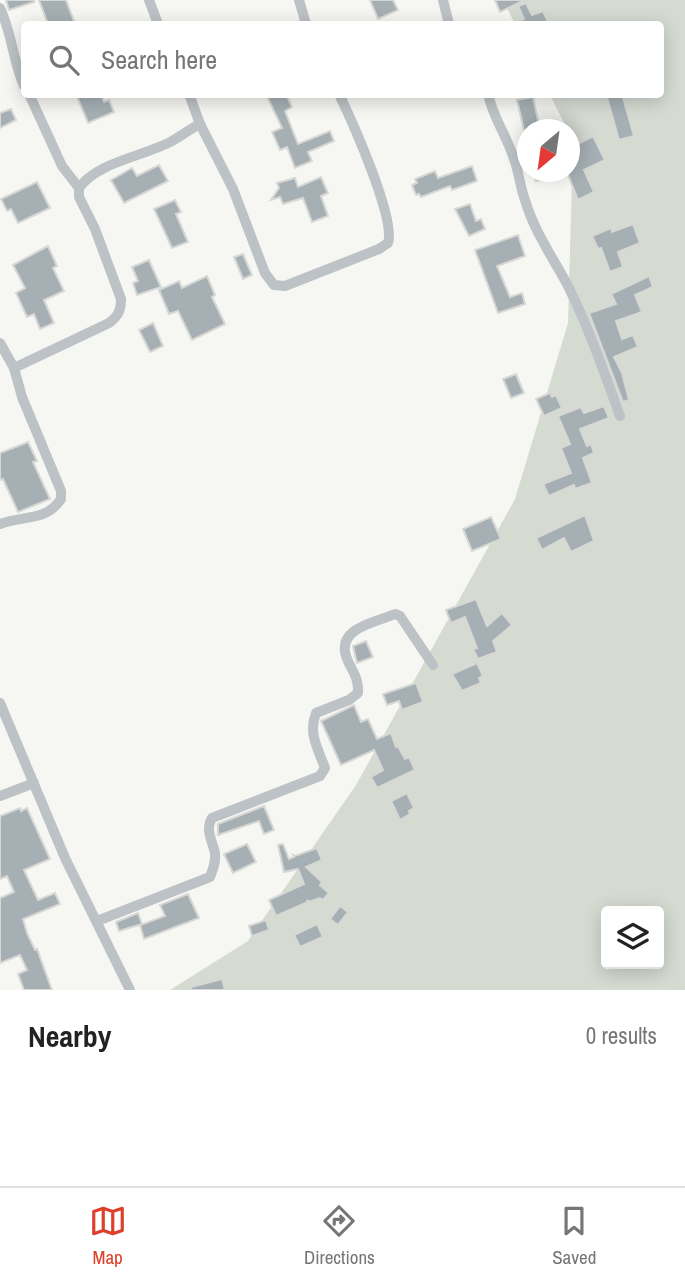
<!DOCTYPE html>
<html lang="en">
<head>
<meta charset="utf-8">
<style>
	body { margin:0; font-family:"Archivo Narrow",sans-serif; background:#f6f6f6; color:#222 }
	.controls { position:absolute; right:21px; bottom:21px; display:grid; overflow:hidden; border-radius:7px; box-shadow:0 4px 18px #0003 }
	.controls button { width:63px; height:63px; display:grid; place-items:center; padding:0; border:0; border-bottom:2px solid #e0e0e0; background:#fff; color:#222; font:35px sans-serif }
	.compass { position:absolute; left:517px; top:119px; width:63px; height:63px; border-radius:50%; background:#fff; box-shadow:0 4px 18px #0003; rotate:209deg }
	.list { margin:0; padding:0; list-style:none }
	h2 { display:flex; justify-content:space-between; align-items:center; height:91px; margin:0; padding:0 28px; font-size:30px }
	h2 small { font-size:23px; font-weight:400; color:#767676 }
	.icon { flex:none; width:38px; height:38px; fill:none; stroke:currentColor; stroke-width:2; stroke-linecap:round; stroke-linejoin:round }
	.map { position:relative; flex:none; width:685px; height:990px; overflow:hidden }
	.search { position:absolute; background:#fff; box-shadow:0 4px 18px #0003; left:21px; right:21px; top:21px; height:77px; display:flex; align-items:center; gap:18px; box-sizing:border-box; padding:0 24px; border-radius:7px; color:#767676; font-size:26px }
	.sheet { height:196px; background:#fff }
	nav { display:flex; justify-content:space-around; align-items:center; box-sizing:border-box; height:98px; border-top:2px solid #e0e0e0; background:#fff; font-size:19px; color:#767676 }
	nav a { display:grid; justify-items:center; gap:4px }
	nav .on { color:#dd3f2b }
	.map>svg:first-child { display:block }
	.green { fill:#d6dbd2; fill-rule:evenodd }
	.building { fill:#a6b0b4; stroke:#d7d7d5; stroke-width:2 }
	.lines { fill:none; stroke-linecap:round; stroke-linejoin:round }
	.street { stroke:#bcc2c5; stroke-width:10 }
</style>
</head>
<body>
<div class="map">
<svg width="685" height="990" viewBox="0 0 685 990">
	<rect width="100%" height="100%" fill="#f6f6f3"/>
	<path class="green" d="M503,0H685V990H170L248,941L356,785L515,499L568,323L573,143L570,130L567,129L550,95L660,94V24H515ZM606,911H659V964H606Z"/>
	<g class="building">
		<polygon points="6,0 34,0 34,2 9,10"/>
		<polygon points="39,0 66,0 75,24 48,24"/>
		<polygon points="370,0 393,0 398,10 378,19"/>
		<polygon points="495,0 525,0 500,12"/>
		<polygon points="526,3 532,15 543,11 549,24 511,24 524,19 518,6"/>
		<polygon points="76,94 101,94 104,102 109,100 114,112 88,123"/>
		<polygon points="266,94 286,94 292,107 285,111 298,144 330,131 334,141 308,152 312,161 295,168 287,147 280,150 272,132 282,128"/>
		<polygon points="606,94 622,94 634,136 619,140"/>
		<polygon points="533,97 540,130 524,130 517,100"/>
		<polygon points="11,109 16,120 0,128 0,113"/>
		<polygon points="593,136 605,160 584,170 594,192 578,200 567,172 570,172 570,148"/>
		<polygon points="159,165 168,181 124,203 111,180 132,168 137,176"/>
		<polygon points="472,166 477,181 452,190 450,186 421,197 419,194 416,195 412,185 417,183 415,179 435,171 438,178"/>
		<polygon points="534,172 564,172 564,175 536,181"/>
		<polygon points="321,177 328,193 321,196 328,216 312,222 303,198 283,204 280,197 271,200 279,188 277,183 295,178 298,187"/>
		<polygon points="37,182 50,208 18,223 11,209 7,211 1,199"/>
		<polygon points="175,200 181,212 176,214 188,242 172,248 154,209"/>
		<polygon points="470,204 476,221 481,219 485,229 469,236 455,209"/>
		<polygon points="633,224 640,243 618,252 623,267 610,272 601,248 598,249 592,236 611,228 612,232"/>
		<polygon points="518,235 525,256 497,266 510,297 522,293 525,304 498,313 475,250"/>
		<polygon points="48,246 57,266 53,268 64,291 44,300 54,323 40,329 34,314 27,317 16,293 25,288 13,265"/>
		<polygon points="243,254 252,275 243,279 234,257"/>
		<polygon points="149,260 161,287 137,295 133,283 138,281 132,267"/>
		<polygon points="207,276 215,295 212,297 225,324 192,340 178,311 169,314 159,290 179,281 182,288"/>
		<polygon points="649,276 653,287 635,295 642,312 616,321 622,339 633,335 638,347 614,357 622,373 629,400 623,402 589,313 616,304 611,294"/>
		<polygon points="153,323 163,346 150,352 139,330"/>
		<polygon points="516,374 524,393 511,398 503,379"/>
		<polygon points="550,393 552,397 556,395 562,408 544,416 536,399"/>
		<polygon points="604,406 609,418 580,429 587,446 591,444 594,453 583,458 592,483 575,489 574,485 549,496 543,484 571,473 561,448 570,444 558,416 581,407 584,413"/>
		<polygon points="28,442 37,461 33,462 50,499 18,512 3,479 0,480 0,453"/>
		<polygon points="585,515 594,541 571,552 564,538 542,550 536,538"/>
		<polygon points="491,517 501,539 472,551 463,529"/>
		<polygon points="476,599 487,626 502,613 512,625 493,641 497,652 478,659 473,649 477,648 465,617 451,623 446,610"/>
		<polygon points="366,641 373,657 357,663 353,646"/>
		<polygon points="477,663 483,676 479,678 481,683 462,691 452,674"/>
		<polygon points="416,683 423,702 402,710 399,701 387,705 383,694"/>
		<polygon points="354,705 361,722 368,719 377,739 391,733 396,747 398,746 405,759 409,757 415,770 377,788 371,777 383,770 374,750 341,765 321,721"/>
		<polygon points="407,793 414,808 409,811 410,814 400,820 391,801"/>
		<polygon points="264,806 274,830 264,834 259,821 218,835 218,824"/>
		<polygon points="20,808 21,811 27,808 50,859 24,870 38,900 55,893 60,904 23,919 27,933 35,950 37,949 52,990 24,990 18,974 27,970 20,955 0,963 0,898 14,892 7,876 0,879 0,816"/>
		<polygon points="247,844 256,862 233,873 224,854"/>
		<polygon points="283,844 289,859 294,857 293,855 295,856 317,848 322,860 306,867 322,882 320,885 329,893 323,900 320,898 309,902 307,900 308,902 276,916 269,900 304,884 298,869 284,872 278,845"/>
		<polygon points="188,894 199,918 144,939 140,925 165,916 160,905"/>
		<polygon points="340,906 348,912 338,925 330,919"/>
		<polygon points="138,913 142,924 119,931 116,922"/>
		<polygon points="266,920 269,930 252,936 249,926"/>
		<polygon points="317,924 323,937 300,947 294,935"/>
		<polygon points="222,979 225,990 191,990 191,987"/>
	</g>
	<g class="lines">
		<g class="street">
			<polyline points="149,0 158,24"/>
			<polyline points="299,0 306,24"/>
			<polyline points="443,0 449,24"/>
			<path d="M0,8C12,33 13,62 24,86"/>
			<path d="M189,94L200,124L233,189L265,273L274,285L285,286L379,249L388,243C396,219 352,121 339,94"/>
			<path d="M488,94C493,118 507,136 514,159C519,172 520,187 525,200C534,231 553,258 568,286C589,328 604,372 620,416"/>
			<path d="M79,188C97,162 145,156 172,141C181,136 190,129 200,124"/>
			<path d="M0,343L14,368L22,397L61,491V499C46,522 23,515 0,524"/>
			<path d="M14,368L109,323C118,316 121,311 121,299L95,229L79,197V188L62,166L29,94"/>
			<polyline points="0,703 65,858 130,990"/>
			<polyline points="0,796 34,783"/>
			<path d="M97,921L210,877C213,869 216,862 215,853C212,840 205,830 212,818L320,776L325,768C318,749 308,733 316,713L349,700L358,693C359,676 351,671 346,656C337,628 376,622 395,614L400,616L433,665"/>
		</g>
	</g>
</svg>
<div class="controls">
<button><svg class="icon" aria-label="layers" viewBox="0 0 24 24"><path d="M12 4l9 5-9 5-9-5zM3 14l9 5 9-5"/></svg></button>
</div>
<svg class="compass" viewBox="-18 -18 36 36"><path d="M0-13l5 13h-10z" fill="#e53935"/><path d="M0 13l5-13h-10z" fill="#767676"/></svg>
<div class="search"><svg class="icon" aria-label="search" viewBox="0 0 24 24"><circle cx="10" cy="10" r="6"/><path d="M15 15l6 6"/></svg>Search here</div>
</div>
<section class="sheet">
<h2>Nearby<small>0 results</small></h2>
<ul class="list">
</ul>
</section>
<nav>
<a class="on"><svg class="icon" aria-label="map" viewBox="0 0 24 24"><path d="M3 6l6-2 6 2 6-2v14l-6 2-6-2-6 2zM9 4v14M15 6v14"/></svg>Map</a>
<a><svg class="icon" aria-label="directions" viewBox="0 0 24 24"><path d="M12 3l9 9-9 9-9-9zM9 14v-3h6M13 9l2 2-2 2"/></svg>Directions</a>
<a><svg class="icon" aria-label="saved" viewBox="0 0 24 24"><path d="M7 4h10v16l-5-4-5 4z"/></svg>Saved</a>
</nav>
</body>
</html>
